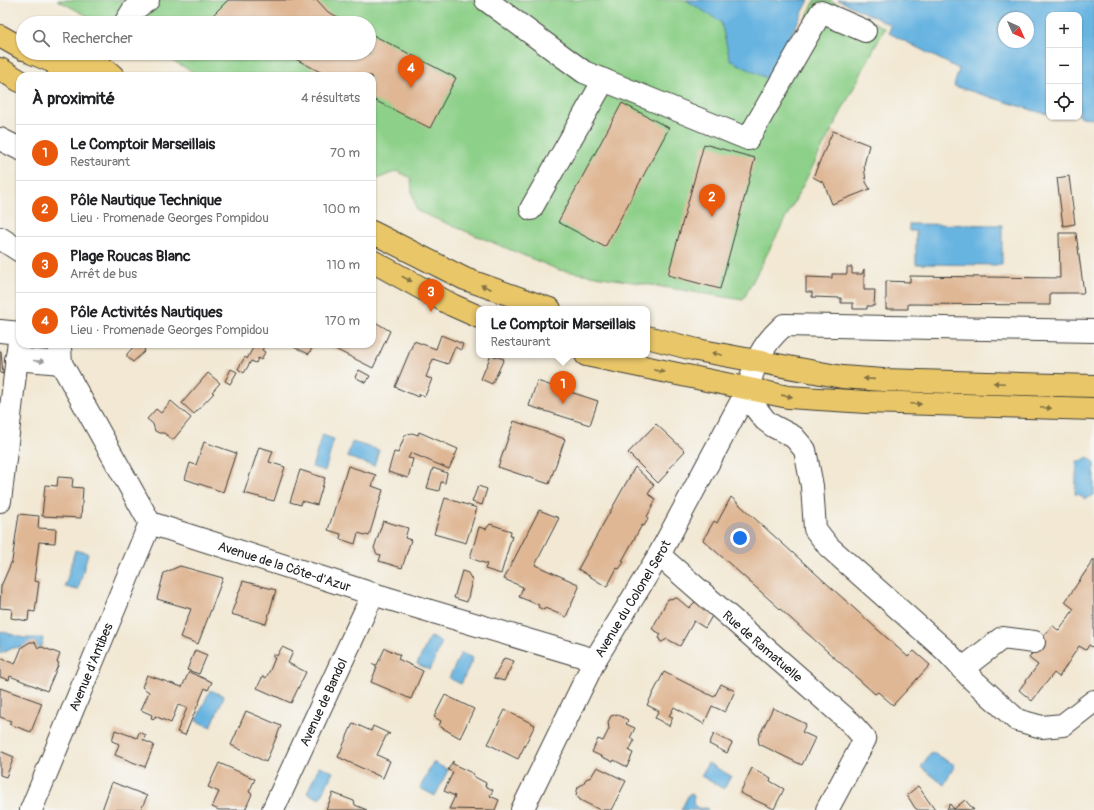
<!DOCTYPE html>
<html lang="fr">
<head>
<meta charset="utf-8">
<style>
	body { margin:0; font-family:Pangolin,sans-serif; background:#f2f2f2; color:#202124 }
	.controls { position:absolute; right:12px; top:12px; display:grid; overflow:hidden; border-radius:8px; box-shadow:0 1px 3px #0004 }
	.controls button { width:36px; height:36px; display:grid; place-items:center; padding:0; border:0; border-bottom:1px solid #e0e0e0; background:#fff; color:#202124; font:20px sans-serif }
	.compass { position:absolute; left:998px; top:12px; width:36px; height:36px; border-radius:50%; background:#fff; box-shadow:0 1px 3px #0004; rotate:135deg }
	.you { position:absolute; left:740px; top:538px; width:14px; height:14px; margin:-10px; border:3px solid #fff; border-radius:50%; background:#1a73e8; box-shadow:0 0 0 6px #1a73e833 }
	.badge { display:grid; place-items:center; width:26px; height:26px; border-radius:50%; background:#ea580c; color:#fff; font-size:13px; font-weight:700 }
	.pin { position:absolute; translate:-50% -33px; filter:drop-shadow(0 1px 2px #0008) }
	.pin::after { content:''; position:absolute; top:21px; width:14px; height:12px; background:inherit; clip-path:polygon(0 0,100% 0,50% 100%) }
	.popup { position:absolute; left:476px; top:306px; width:174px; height:52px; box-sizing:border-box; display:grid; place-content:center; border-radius:8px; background:#fff; filter:drop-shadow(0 1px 3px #0005); font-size:13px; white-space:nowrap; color:#757577 }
	.popup b { font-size:15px; color:#202124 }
	.popup::after { content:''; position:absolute; left:50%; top:100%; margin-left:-8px; border:8px solid transparent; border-top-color:#fff }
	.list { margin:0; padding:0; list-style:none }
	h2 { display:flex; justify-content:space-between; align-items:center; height:52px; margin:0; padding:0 16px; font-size:17px }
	h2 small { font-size:13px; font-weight:400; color:#757577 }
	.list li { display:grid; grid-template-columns:26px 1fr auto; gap:12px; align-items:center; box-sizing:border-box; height:56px; padding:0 16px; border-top:1px solid #e0e0e0 }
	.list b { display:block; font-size:15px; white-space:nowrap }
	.list p { margin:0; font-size:13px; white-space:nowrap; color:#757577 }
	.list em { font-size:13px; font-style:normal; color:#757577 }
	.icon { flex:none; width:22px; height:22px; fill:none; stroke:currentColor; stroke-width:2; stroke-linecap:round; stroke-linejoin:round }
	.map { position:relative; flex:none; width:1094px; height:810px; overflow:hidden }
	.search { position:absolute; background:#fff; box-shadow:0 1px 3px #0004; left:16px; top:16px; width:360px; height:44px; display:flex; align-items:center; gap:10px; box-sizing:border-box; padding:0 14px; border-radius:22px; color:#757577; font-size:15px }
	.panel { position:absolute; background:#fff; box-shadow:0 1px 3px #0004; left:16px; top:72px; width:360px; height:276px; border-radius:12px }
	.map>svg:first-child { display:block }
	.green { fill:#8dd089; stroke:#547652 }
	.water { fill:#67b4e1; stroke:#42687e; fill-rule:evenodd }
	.building { fill:#dfb795 }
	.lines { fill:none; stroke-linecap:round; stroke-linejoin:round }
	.minor-casing { stroke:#3c3b37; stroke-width:24 }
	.major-casing { stroke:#3c3b37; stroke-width:24 }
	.minor { stroke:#fff; stroke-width:22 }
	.major { stroke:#e9c769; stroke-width:22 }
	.oneway { fill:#827242 }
	.oneway2 { fill:#999 }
	.labels { text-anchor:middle; stroke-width:3.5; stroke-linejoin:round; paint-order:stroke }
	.street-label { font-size:13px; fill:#1c1c1c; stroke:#f6f6f2 }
</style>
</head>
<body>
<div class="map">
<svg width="1094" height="810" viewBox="0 0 1094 810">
	<rect width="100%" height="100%" fill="#f6f6f2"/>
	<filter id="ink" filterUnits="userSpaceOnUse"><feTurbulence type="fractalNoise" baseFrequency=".025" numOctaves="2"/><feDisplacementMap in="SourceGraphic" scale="8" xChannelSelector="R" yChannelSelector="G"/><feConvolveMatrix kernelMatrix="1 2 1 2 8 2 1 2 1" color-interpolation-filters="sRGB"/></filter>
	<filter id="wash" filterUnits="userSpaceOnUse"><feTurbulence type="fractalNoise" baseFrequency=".012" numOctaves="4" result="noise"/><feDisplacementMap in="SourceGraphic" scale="16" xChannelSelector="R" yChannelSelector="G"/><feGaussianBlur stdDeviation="0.9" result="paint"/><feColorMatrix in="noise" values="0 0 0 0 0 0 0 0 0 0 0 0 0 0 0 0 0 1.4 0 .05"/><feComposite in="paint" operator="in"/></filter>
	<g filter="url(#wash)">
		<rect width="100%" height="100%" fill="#f2e8d3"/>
		<polygon class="green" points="57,0 694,0 791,49 815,0 829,0 885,28 743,300 559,270 417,211 412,192 411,178 397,171 372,181 372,76 199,76 199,75 158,53 369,53 369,23 101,23"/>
		<g class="water">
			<polygon points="686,0 809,0 768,79 730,60 721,22"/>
			<path d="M838,0H1094V118L1079,117V15H1049V114L1042,113L954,86L959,69L889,33L891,25ZM1004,18H1028V42H1004Z"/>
			<polygon points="909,224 1002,225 1002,265 916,264 916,231 909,231"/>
			<polygon points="322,435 334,439 325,471 312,467"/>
			<polygon points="352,442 379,450 374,466 347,457"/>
			<polygon points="1088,457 1094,462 1094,495 1085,499 1080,495 1075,494 1077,461 1081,461"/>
			<polygon points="75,550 88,553 78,590 65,587"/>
			<polygon points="0,631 24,638 43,638 42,647 38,648 35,642 22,647 13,648 0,654"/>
			<polygon points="430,637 442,642 430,670 417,664"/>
			<polygon points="461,653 473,658 461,684 449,678"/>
			<polygon points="210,690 224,696 211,727 196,721"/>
			<polygon points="931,752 955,765 944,785 921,767"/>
			<polygon points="433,762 448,770 435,796 420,788"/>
			<polygon points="708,763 731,776 724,789 701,776"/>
			<polygon points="319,766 333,772 320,799 307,793"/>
			<path d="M689,794H692L694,796L693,803C697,810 700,808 707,808L708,810H681Z"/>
		</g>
		<g id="blocks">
			<g class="building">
				<polygon points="228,0 317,0 328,12 350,23 225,23 212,16"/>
				<polygon points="369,33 456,78 430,128 372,99 372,76 328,76 284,53 369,53"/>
				<polygon points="622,103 669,128 605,247 558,222"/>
				<polygon points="833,131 869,145 864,165 866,182 870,189 832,204 824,183 813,177"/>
				<polygon points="704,144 755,158 720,289 668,275"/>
				<polygon points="1069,176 1075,224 1063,226 1057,178"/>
				<polygon points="1059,233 1076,233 1084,293 1050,293 1050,305 908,304 908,309 886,309 886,281 910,282 910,276 1060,278"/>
				<polygon points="847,267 852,267 852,274 862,274 864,269 864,290 875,290 874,306 867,306 867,309 853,309 853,303 841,303 841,298 812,297 812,292 806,292 806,277 832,278 832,274 847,274"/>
				<polygon points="372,320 390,331 373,368 325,344 372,344"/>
				<polygon points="441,335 463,344 461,350 455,347 448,364 433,359 426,377 432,379 425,396 419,394 418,397 395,387 414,341 436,349"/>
				<polygon points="136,344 143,344 146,347 144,349 145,351 133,362 127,357 127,354"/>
				<polygon points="255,344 265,345 262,350 265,352 261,360 258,358 256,363 251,361 244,373 238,369 245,357 247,359"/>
				<polygon points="287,344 314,344 309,354"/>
				<polygon points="0,351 1,351 3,374 0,373"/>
				<polygon points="491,355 504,359 492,384 481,379"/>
				<polygon points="231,369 237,372 230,384 225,381"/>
				<polygon points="359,370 370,376 366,383 355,377"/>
				<polygon points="208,373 220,383 212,392 214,393 194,414 182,403"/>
				<polygon points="537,381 598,401 590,425 529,406"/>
				<polygon points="171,401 191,418 173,440 164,433 159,433 155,431 153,424 147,419 156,409 161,413"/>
				<polygon points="514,421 565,439 549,484 498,467"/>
				<polygon points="656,424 685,451 668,469 669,471 658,483 628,453"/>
				<polygon points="419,432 458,449 449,469 411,453 408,458 413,459 408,478 388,472 394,452 398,453 405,435 412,433 418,435"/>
				<polygon points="204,442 236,453 223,492 185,479 190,463 196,465"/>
				<polygon points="259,447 273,451 269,462 285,467 274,501 244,493"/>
				<polygon points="348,466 376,475 372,486 383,490 369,536 358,533 355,544 340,539 341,534 328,530"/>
				<polygon points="635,467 654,485 648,494 656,499 647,517 648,519 644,526 642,525 622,561 624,562 619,569 617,568 607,587 578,569"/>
				<polygon points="433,468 447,473 445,483 441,482 439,491 427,488"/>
				<polygon points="300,470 325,478 317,505 302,501 301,505 290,502"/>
				<polygon points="58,477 73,478 72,487 83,488 81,518 42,516 45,485 57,486"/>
				<polygon points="478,486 487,489 482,505 472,502"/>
				<polygon points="731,497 908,657 914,651 930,665 893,705 878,692 875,694 703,540 714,521 717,523"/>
				<polygon points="445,498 477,508 466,543 434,534"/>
				<polygon points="539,510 559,518 535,565 578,584 579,587 566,617 545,608 544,610 538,607 539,605 519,597 523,587 504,579"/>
				<polygon points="19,514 39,516 38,528 56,529 55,543 39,542 34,581 39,582 35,612 29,611 28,621 11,618 12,609 0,608 1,586 12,561"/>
				<polygon points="383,521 408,528 405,538 411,540 402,568 379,561 381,555 377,554 374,548"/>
				<polygon points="490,524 511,531 510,536 512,536 501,574 485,569 487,564 470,558 479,527 486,529"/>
				<polygon points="1094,559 1094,648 1089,645 1086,650 1079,646 1059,677 1054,673 1032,701 1019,690 1038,665 1029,658 1052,625 1059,631 1074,609 1065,602"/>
				<polygon points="180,566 223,578 198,644 180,637 191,609 157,599 164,573"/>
				<polygon points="462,571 468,573 472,580 467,602 454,598"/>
				<polygon points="243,581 276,590 266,624 231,614"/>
				<polygon points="677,598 689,608 696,601 712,616 705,628 694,621 680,646 667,639 662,642 660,641 659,638 661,634 652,629 668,599"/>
				<polygon points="30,642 35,642 38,648 42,647 60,654 57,662 59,663 47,691 10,676 9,680 0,677 0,658 15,664 22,647"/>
				<polygon points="282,647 293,652 288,663 306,672 291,703 257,688 263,676 266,678 271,668 275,658 272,656 273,654 277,656"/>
				<polygon points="385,648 400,655 398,659 423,671 411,699 371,682 377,667 372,664 377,665"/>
				<polygon points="195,650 207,655 199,674 187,670"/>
				<polygon points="504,658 514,661 504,681 494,678"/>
				<polygon points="189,672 212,682 208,690 205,688 185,735 177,732 187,708 178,705 171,723 155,716 155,719 151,718 152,715 141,710 149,692 142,687 147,675 182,687"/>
				<polygon points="664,672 714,697 721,684 735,691 725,712 712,706 704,724 674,707 669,716 673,717 669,726 655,718 659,711 647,705"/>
				<polygon points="0,688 42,703 31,732 9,724 11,721 0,717"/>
				<polygon points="445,695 474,709 460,738 439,726 441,721 434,717"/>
				<polygon points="773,708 806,724 802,732 815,738 802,765 759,744 758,738"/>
				<polygon points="505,710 535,725 518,759 488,744"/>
				<polygon points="246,711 281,726 266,762 231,745"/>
				<polygon points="617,714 628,720 626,724 635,728 630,738 634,741 629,751 633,753 627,767 614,760 613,762 592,752 598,739 603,741 609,729 608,722 611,716"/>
				<polygon points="353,723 371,731 373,726 390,734 387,734 377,755 390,761 383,778 338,757"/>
				<polygon points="115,730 137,738 139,732 146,735 143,740 154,745 145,767 115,755 119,744 112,741"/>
				<polygon points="714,734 732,743 727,753 709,744"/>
				<polygon points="0,751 14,757 6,777 0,775"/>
				<polygon points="453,761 453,764 474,774 473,776 486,783 485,786 493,790 490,796 499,800 495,810 449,809 455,796 444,791 453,772 448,770"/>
				<polygon points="219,763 255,779 249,792 252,794 245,810 219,810 212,807 219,792 208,787"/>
				<polygon points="597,767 626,781 611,810 600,810 580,800 576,795 578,787 583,784 586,779 591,777"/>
				<polygon points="752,768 771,778 770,781 784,789 774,809 740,793"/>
				<polygon points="112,782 147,796 141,810 102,810"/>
				<polygon points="918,786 930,803 935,810 918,810 915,808 907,795"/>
				<polygon points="333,793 354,801 355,805 367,810 326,810"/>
				<polygon points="965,800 974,810 947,809 950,804 954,809"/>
			</g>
		</g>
	</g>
	<g filter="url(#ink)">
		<use href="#blocks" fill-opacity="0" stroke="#3c3b37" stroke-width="1"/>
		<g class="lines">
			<g class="minor-casing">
				<g id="minor">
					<polyline points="486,0 584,72 748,139 821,12 865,31"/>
					<polyline points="125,23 133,10 148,0"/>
					<polyline points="0,139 20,149"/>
					<polyline points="531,209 604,80"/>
					<polyline points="0,238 20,251"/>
					<polyline points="0,331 20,333"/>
					<path id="s1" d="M58,344L60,348L61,363L150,523L373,594L595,660"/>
					<polyline points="16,359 61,363"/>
					<polyline points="748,389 754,406 765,420 773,426 794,437 805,450 812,486 815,529 829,547 946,651 973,680 1017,720 1042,727 1063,725 1094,701"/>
					<polyline points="0,501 20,332"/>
					<path id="s2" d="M659,555L851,723L865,739L827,810"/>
					<polyline points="962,669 1002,638 1034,642"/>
					<path id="s3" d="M31,810L150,523"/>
					<path id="s4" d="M273,810L373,594"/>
					<path id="s5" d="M522,810L595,660L659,555L748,389C755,362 761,346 782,327L784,325L1094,331"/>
				</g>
			</g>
			<g class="major-casing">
				<g id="major">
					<polyline points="0,36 23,49"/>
					<polyline points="32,53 68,68"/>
					<polyline points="0,69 20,81"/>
					<path d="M58,76C73,59 98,60 113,76"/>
					<polyline points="372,232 465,279 550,309"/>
					<polyline points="372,261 452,305 479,317"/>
					<polyline points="647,337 697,350 842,377 883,380 1094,386"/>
					<polyline points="586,355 788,397 866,402 1094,409"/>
				</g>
			</g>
			<use href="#minor" class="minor"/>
			<use href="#major" class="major"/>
		</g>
		<defs><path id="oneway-solid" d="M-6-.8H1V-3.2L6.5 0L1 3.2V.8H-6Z"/></defs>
		<g class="oneway">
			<use href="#oneway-solid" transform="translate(407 279) rotate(28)"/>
			<use href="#oneway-solid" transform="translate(486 287) rotate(-159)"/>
			<use href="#oneway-solid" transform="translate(717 354) rotate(-168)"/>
			<use href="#oneway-solid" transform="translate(659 371) rotate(12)"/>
			<use href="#oneway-solid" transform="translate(869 379) rotate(-176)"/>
			<use href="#oneway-solid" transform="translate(999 383) rotate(-178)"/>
			<use href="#oneway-solid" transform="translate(787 396) rotate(8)"/>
			<use href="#oneway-solid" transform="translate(916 404) rotate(2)"/>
			<use href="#oneway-solid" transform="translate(1046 408) rotate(2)"/>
		</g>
		<use class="oneway2" href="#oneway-solid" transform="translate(39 361) rotate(5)"/>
	</g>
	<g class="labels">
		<g class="street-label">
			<text dy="5" stroke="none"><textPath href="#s1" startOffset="344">Avenue de la Côte-d'Azur</textPath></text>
			<text dy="5" stroke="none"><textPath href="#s5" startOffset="239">Avenue du Colonel Serot</textPath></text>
			<text dy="5" stroke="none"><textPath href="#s2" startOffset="138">Rue de Ramatuelle</textPath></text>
			<text dy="5" stroke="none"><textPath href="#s3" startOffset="155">Avenue d'Antibes</textPath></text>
			<text dy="5" stroke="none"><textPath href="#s4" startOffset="119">Avenue de Bandol</textPath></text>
		</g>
	</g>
</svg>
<div class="controls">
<button>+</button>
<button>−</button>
<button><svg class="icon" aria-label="locate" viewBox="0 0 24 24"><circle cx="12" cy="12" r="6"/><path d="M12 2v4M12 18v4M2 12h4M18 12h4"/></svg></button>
</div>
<svg class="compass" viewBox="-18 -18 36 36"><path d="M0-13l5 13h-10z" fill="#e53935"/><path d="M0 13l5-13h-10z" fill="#757577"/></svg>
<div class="you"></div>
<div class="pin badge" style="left:563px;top:404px">1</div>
<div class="popup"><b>Le Comptoir Marseillais</b>Restaurant</div>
<div class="pin badge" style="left:712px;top:217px">2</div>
<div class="pin badge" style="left:431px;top:312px">3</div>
<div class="pin badge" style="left:411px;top:88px">4</div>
<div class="search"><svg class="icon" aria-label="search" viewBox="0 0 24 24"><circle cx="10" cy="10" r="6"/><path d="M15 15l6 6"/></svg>Rechercher</div>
<section class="panel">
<h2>À proximité<small>4 résultats</small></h2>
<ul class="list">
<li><span class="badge">1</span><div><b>Le Comptoir Marseillais</b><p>Restaurant</p></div><em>70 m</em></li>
<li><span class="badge">2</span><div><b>Pôle Nautique Technique</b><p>Lieu · Promenade Georges Pompidou</p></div><em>100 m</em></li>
<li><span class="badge">3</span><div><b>Plage Roucas Blanc</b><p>Arrêt de bus</p></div><em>110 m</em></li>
<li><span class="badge">4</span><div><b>Pôle Activités Nautiques</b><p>Lieu · Promenade Georges Pompidou</p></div><em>170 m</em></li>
</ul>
</section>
</div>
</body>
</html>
